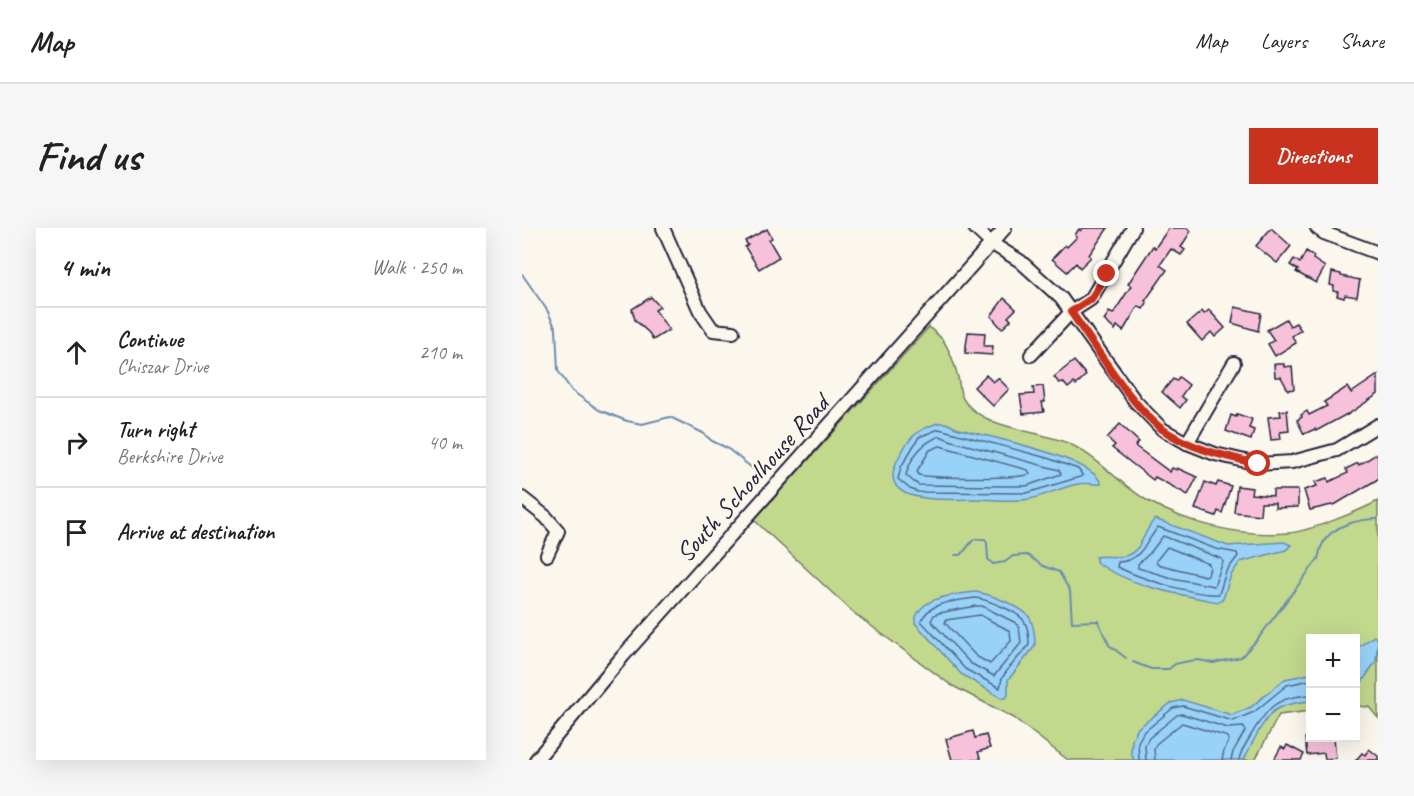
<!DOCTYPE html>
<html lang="en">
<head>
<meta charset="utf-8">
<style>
	body { margin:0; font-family:Caveat,sans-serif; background:#f6f6f6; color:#222 }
	.controls { position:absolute; right:18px; bottom:18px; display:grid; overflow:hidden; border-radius:0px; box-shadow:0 6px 24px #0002 }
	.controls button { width:54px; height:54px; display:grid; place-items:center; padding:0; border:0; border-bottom:2px solid #e0e0e0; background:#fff; color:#222; font:30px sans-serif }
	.stop { position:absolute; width:18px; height:18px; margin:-14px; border:4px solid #c8321e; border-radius:50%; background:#fff }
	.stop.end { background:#c8321e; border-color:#fff; box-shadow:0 2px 6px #0008 }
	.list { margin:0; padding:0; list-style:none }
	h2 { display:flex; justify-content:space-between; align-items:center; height:78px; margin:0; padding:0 24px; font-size:26px }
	h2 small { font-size:20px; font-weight:400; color:#767676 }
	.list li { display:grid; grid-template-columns:39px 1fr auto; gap:18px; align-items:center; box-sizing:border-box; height:90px; padding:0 24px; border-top:2px solid #e0e0e0 }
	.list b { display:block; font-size:22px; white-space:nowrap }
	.list p { margin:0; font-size:20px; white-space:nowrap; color:#767676 }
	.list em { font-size:20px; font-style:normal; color:#767676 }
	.icon { flex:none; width:33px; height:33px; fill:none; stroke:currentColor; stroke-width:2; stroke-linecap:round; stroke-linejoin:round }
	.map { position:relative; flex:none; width:856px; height:532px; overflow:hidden; border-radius:0px }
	header { display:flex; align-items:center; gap:36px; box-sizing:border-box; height:84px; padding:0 30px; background:#fff; border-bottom:2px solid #e0e0e0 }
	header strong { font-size:28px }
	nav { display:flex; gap:33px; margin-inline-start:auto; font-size:21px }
	.intro { display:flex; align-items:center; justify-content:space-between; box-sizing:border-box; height:144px; padding:0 36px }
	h1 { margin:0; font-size:42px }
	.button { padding:15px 27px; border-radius:0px; background:#c8321e; color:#fff; font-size:21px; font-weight:700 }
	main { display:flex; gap:36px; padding:0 36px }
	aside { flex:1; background:#fff; border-radius:0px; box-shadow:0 6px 24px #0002 }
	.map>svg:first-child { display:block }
	.green { fill:#c2d88d; stroke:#727d64; stroke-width:1.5 }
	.water { fill:#99d2f9; stroke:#698cad; stroke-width:1.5 }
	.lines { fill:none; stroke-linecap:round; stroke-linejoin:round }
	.shore { stroke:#526887; stroke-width:1.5 }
	.stream { stroke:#698cad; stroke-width:2 }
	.building { fill:#f7c1da; stroke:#22223b; stroke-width:1.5 }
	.minor-casing { stroke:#22223b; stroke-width:16 }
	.minor { stroke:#fbf7ec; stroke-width:12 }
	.route { stroke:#c8321e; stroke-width:8 }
	.labels { text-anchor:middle; stroke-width:4.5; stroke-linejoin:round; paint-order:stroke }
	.street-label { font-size:26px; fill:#22223b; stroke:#fbf7ec }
</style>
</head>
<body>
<header>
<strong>Map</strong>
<nav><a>Map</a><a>Layers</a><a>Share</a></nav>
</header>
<div class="intro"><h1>Find us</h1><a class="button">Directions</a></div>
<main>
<aside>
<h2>4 min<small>Walk · 250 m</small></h2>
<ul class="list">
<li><svg class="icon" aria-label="ahead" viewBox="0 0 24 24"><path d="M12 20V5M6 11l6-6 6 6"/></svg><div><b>Continue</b><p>Chiszar Drive</p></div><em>210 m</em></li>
<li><svg class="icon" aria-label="right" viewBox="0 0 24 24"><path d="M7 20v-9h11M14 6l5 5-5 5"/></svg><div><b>Turn right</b><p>Berkshire Drive</p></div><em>40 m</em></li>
<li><svg class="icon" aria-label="arrive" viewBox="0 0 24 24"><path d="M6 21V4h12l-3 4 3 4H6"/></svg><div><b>Arrive at destination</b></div></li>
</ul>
</aside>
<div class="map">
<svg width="856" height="532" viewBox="0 0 856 532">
	<rect width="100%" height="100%" fill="#fbf7ec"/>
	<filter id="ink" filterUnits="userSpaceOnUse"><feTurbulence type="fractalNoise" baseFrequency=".0167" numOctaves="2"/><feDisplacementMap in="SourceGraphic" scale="12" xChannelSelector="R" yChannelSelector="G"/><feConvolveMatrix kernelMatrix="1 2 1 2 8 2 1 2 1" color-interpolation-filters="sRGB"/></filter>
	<g filter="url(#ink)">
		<path class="green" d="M407,99C411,103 417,107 420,111C427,120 433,138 436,149C438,158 437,167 444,175C466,202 517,202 548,216C577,230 598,257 626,273C667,296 719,309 766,305C786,304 837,283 856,273V490L847,479L834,478V410H788V483L757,487L733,532H546L492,490L429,457L333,386L232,292Z"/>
		<g class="water">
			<path d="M416,195H424L434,200C461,208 573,229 579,256C571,257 564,254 556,256C540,259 525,267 508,271C491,274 471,271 453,271C429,271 353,279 375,233C386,211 392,203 416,195Z"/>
			<path d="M633,291L706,318L762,314L769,317L764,322L718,334L709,347L701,371L696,374C655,366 609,359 574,334V329C583,327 594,330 603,328C621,323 622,301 633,291Z"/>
			<path d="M453,364C466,365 501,379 508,390C512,398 513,409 513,418L486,452V467L484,470H479L439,446L393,395C395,368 433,367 453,364Z"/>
			<polygon points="852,408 856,412 854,433 834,463 834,421"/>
			<path d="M788,446V473C777,474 762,476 752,483C741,492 728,519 722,532H612L609,525L610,512L616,500L649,475L661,472L710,487L729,479L763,451Z"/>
		</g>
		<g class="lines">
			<g class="shore">
				<polygon points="417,201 525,230 556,241 561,248 505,265 396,264 388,261 376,251 379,239 397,209"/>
				<path d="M418,208L430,213L537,242L539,246L504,258H479L397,257L392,254L384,247C389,228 400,215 418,208Z"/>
				<path d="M418,218L506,242L508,246C499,251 409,250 396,247L395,243L408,222Z"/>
				<path d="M636,299L694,321L715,325L716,328L704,344L697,366C672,368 618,350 595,339L596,334C619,333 624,314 636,299Z"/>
				<polygon points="641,308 700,331 701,334 692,358 650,350 616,340 616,336 628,325"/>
				<polygon points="645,319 687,336 688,339 686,347 683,348 635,336 634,333"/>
				<path d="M453,370C464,371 497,384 502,393C506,399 507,410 507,417L487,440L480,450L478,460L443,441L399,393C408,373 434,373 453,370Z"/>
				<polygon points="454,378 460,378 494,395 497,399 499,415 472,448 448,435 409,393 412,387 417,385"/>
				<polygon points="458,387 488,403 489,413 468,436 454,428 423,395 424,392"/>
				<polyline points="617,532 616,514 621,505 651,480 661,478 711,493 732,484 765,457 788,452"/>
				<polyline points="624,532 623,517 627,510 655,487 660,486 706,500 722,499 723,503 711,524 709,532"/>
				<polyline points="633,532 632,521 634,516 660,495 706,509 707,512 702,523 700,532"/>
				<path d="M717,532C718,523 725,515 729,507C746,479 754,469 788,467"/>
			</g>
			<g class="stream">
				<polyline points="0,46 25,82 34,101 36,143 50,163 77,182 105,193 120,196 148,189 181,205 190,213 205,220 239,247"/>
				<polyline points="433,327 439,327 452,311 463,311 465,315 466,331 471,336 483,334 491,328 505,327 521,338 537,344 548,363 550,394 576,393 587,417 604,430"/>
				<path d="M611,434L629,441H647L653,436L667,433L677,432L691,435L719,429L735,412L796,331C797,327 798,321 800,317C809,297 837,291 856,291"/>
			</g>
		</g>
		<g class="building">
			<polygon points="561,0 586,0 567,27 569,29 558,40 554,35 545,44 530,31 543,17 545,19 555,9 553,7 557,1 559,3"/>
			<polygon points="647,0 665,0 669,3 659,19 663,22 659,27 649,21 638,37 645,42 623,73 625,75 621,81 616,78 601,103 595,98 593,102 582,92 587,84 591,86 609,58 606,56 617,39 631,18 633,20"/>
			<polygon points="749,0 769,18 755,35 734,18"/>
			<polygon points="245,1 250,10 247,12 257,29 237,41 223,19 226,17 223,13"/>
			<polygon points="784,23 792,28 791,31 803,39 794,55 774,44 776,42 768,37 772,31 778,35"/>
			<polygon points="810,44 819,46 819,48 838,52 835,69 823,67 822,70 815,68 816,64 811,63 812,58 808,57"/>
			<polygon points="129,69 138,79 133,82 147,102 131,112 127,105 113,92 110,81"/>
			<polygon points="482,70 494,81 486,89 489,92 480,101 469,88"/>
			<polygon points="713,79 739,85 736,103 710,95"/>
			<polygon points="687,82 703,100 693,109 689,104 680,113 665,96 680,83 682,86"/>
			<polygon points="764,91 768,98 774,95 779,102 770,108 774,115 753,128 746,116 752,112 745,102"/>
			<polygon points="446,104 463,105 462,118 471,118 470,127 443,125"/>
			<polygon points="552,133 564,147 554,157 552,155 546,160 541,154 537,155 532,149"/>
			<polygon points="752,136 762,136 762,139 770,138 772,161 766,162 759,149 753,149"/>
			<polygon points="464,147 471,154 476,150 487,161 471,178 452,159"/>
			<polygon points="856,147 856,166 825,187 825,186 794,203 793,201 782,206 775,192 780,189 779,187 785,183 787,187 805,178 802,174 825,159 829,165"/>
			<polygon points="657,149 667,157 659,168 664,172 658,180 640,164 651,151 654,153"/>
			<polygon points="521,158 523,174 520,174 522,184 501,186 498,167 512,166 511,159"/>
			<polygon points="765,182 767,203 758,204 759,211 749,212 746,189 759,188 758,183"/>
			<polygon points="715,186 730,191 727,200 732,202 729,212 704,203 709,187 714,189"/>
			<polygon points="598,196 617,214 613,218 648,244 650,240 655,242 655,240 675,249 666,267 633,249 631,252 590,220 593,217 585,210"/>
			<polygon points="856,225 856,251 814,276 788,282 782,262 795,258 793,254 806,250 807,254 826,245 824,241 836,235 837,237"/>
			<polygon points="683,254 694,258 696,254 709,258 700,285 696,283 694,288 673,281"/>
			<polygon points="715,258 730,260 729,266 751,268 751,262 776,262 776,279 753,280 753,275 739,275 738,287 712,284"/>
			<polygon points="451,503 453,510 464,507 468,520 456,524 459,532 430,532 424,511"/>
			<polygon points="783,510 812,510 814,530 803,531 802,525 785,527"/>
			<polygon points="765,517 782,526 779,532 752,532 759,519 763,521"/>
			<polygon points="847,521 856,528 856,532 834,532 840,525 843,527"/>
		</g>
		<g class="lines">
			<g class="minor-casing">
				<g id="minor">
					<polyline points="141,0 178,83 191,102 211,104"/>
					<polyline points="453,0 469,15 498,33 539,70 613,173 640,201 665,215 693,226 736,236 770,234 815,222 856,197"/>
					<polyline points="795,0 802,5 856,25"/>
					<polyline points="509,127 549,84 569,71 611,0"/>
					<polyline points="665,215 712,135"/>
					<polyline points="0,270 24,289 36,303 25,327"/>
					<polyline points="14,532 101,428 483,0"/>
				</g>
			</g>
			<use href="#minor" class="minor"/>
		</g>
	</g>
	<g class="lines" filter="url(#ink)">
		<path class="route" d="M585,46L569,71L549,84C573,118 608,176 640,201C668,221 703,228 736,236"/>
	</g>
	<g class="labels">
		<g class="street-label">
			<text transform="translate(230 250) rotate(-48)" y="9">South Schoolhouse Road</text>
		</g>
	</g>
</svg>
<div class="controls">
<button>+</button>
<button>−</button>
</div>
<div class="stop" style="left:736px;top:236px"></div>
<div class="stop end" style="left:585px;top:46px"></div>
</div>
</main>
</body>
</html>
